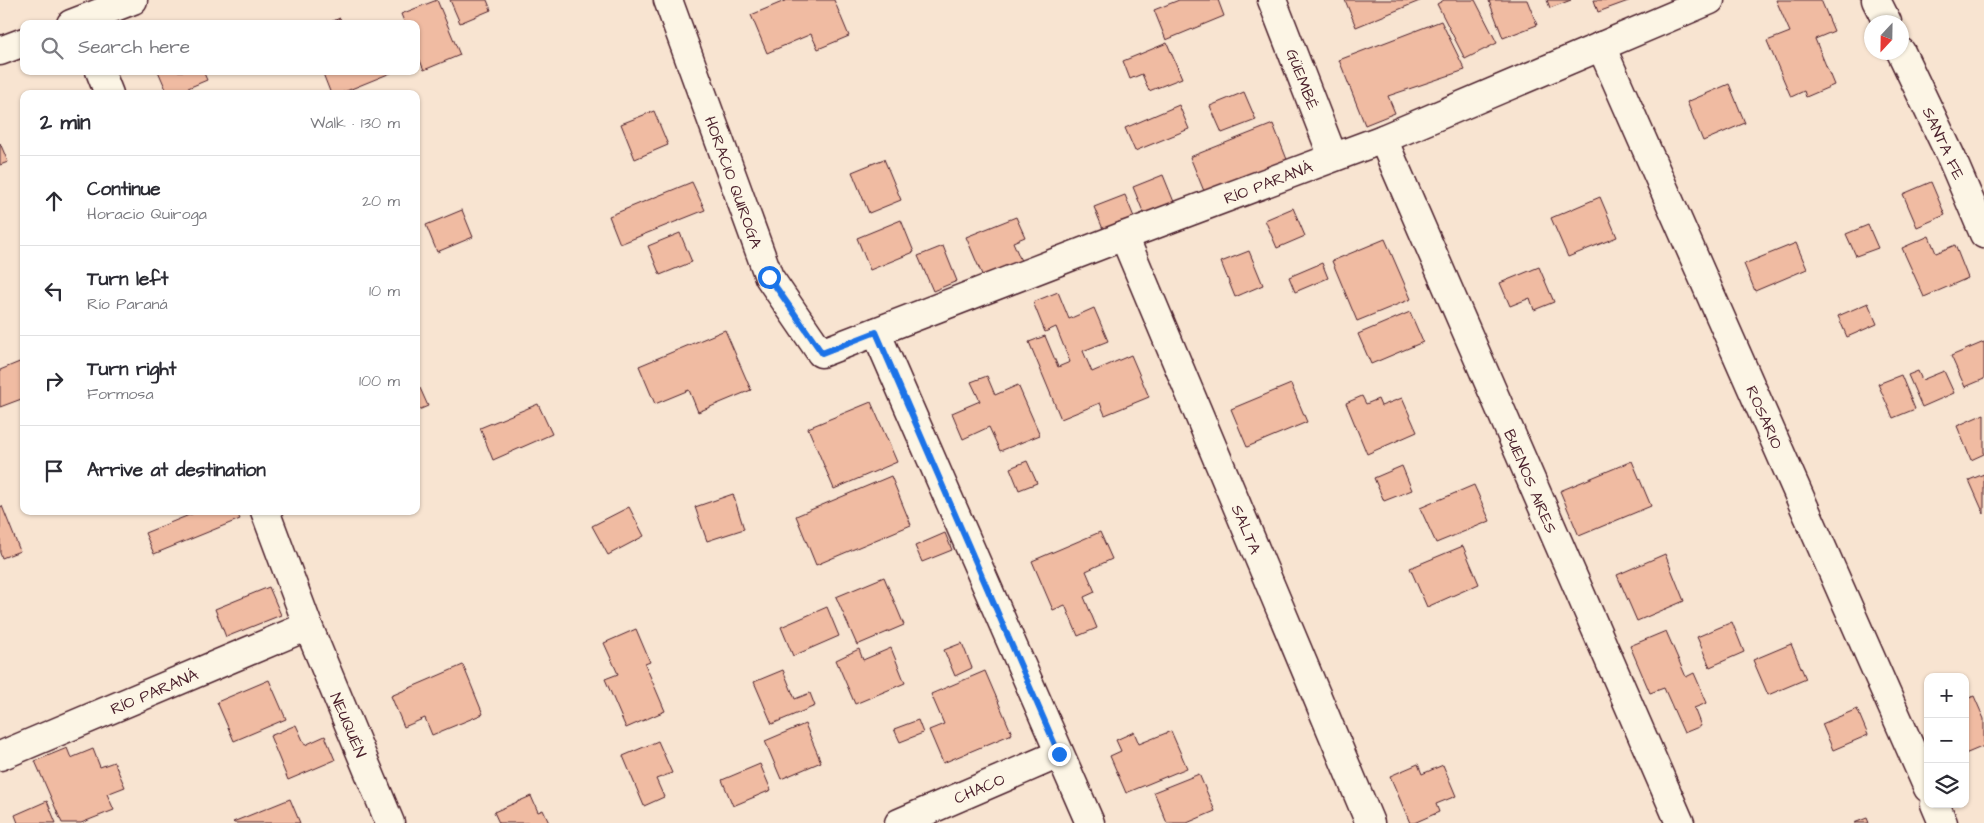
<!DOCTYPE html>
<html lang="en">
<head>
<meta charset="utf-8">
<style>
	body { margin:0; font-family:"Architects Daughter",sans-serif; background:#f7f7f7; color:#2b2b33 }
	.controls { position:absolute; right:15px; bottom:15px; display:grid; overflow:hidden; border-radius:10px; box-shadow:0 1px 4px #0004 }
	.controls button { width:45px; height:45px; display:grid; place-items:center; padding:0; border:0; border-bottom:1px solid #e1e1e2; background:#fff; color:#2b2b33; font:25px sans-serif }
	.compass { position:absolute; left:1864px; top:15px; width:45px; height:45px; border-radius:50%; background:#fff; box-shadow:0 1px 4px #0004; rotate:202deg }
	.stop { position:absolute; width:15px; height:15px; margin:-11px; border:4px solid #1a73e8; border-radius:50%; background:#fff }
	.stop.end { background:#1a73e8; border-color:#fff; box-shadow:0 1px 5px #0008 }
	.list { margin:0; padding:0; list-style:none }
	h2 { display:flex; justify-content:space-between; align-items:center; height:65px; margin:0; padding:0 20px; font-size:21px }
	h2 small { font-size:16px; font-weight:400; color:#7c7c81 }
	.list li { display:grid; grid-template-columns:32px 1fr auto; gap:15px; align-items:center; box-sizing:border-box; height:90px; padding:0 20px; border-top:1px solid #e1e1e2 }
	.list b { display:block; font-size:19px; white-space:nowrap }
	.list p { margin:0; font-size:16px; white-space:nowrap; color:#7c7c81 }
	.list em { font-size:16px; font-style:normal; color:#7c7c81 }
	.icon { flex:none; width:28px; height:28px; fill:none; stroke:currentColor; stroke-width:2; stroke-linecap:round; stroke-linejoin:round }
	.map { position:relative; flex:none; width:1984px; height:823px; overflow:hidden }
	.search { position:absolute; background:#fff; box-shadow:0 1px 4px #0004; left:20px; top:20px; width:400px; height:55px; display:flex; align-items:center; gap:12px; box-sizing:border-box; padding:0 18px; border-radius:10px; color:#7c7c81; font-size:19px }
	.panel { position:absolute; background:#fff; box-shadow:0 1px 4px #0004; left:20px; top:90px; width:400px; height:425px; border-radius:10px }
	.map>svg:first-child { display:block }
	.building { fill:#f0bba2; stroke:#4a1f2b }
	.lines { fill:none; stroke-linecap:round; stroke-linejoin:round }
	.minor-casing { stroke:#4a1f2b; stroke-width:31 }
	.minor { stroke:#fcf5e5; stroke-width:28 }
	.route { stroke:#1a73e8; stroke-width:6 }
	.labels { text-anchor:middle; stroke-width:4.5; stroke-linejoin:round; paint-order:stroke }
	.street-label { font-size:16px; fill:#4a1f2b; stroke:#fcf5e5 }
</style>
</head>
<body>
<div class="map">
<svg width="1984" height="823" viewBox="0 0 1984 823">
	<rect width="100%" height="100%" fill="#f8e4d1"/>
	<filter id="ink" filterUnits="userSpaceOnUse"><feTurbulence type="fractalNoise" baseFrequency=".02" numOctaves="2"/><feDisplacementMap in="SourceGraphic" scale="10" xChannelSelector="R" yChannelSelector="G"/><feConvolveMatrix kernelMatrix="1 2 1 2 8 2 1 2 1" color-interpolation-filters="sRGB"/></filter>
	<g filter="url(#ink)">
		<g class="building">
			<polygon points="437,0 460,55 424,70 416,51 416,24 405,24 401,14"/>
			<polygon points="450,0 487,0 491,10 460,23"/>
			<polygon points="787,0 834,0 849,36 818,49 811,34 767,53 751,15"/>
			<polygon points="1179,0 1218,0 1224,16 1166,40 1154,10"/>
			<polygon points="1345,0 1422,0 1356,27"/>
			<polygon points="1444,0 1475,0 1497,43 1465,59 1437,4"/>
			<polygon points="1493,0 1527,0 1537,25 1503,38 1489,1"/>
			<polygon points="1547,0 1571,0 1550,8"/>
			<polygon points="1594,0 1631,0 1598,12"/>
			<polygon points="1776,0 1821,0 1834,31 1815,39 1834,85 1806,97 1804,91 1791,97 1767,41 1790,32"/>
			<polygon points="340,18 342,24 326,24"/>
			<polygon points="1441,21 1465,70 1388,96 1395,113 1365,125 1339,60"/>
			<polygon points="1167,43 1182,78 1149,91 1142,74 1130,79 1123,61"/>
			<polygon points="158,71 203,71 207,80 174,94 168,94"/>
			<polygon points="322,71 393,71 393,72 339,94 331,94"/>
			<polygon points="1729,84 1745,123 1703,141 1687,102"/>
			<polygon points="1244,92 1256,120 1222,133 1210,106"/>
			<polygon points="1179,105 1189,129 1135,151 1125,128"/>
			<polygon points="654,111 668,145 635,159 621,124"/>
			<polygon points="1273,124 1288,162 1206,196 1190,157"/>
			<polygon points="0,143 8,162 0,165"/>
			<polygon points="884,159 901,200 869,213 852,172"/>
			<polygon points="1163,175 1174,202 1144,214 1133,187"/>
			<polygon points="692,182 705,210 620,244 609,216"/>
			<polygon points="1931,182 1945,215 1917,227 1903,194"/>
			<polygon points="1125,195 1136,222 1105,234 1094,207"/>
			<polygon points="1600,197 1617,237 1568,257 1551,218"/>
			<polygon points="1293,208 1305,236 1277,248 1265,220"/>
			<polygon points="462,210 473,237 437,252 426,225"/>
			<polygon points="1016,217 1025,237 1013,242 1021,261 983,277 966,237"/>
			<polygon points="901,220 914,252 870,270 857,238"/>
			<polygon points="1868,225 1878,248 1856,256 1846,234"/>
			<polygon points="680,233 692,262 660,275 648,246"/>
			<polygon points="1929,236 1936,253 1955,245 1968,278 1924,297 1902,248"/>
			<polygon points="1385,239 1411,299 1357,321 1332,261"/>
			<polygon points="1796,243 1807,269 1755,291 1744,264"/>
			<polygon points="943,246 957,281 933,291 918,256"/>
			<polygon points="1249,251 1263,285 1235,297 1221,262"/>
			<polygon points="1322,263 1328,278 1295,292 1289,277"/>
			<polygon points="1539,267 1554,302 1534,310 1530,298 1510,306 1500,283"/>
			<polygon points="1058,292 1069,319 1094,308 1108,341 1083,351 1092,372 1131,355 1149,397 1105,415 1100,403 1061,419 1029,342 1045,336 1058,367 1070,362 1056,327 1045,332 1033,302"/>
			<polygon points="1868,303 1877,324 1847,337 1838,316"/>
			<polygon points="1410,312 1423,342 1371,364 1358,334"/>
			<polygon points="725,330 751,390 698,412 689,390 655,404 639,366"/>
			<polygon points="1984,342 1984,379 1965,387 1951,356"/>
			<polygon points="22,361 24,366 24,398 0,407 0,370"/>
			<polygon points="1918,371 1922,380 1944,371 1954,393 1922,407 1908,375"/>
			<polygon points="1901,375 1915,409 1893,418 1878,384"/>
			<polygon points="987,376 995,395 1018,385 1040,435 1000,451 989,427 963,439 952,413 980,401 971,382"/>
			<polygon points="1291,384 1307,422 1247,447 1231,409"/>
			<polygon points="420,388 428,406 416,411 416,390"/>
			<polygon points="1362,396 1366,404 1378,399 1381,406 1402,398 1417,432 1367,454 1346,403"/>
			<polygon points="871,402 897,462 834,489 808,428"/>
			<polygon points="538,404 552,434 493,460 480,428"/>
			<polygon points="1984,414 1984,454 1971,460 1957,426"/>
			<polygon points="1027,461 1037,483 1019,490 1010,468"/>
			<polygon points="1632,461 1651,506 1579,536 1560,491"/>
			<polygon points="1402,466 1412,490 1384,501 1374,478"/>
			<polygon points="1984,474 1984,514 1969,480"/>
			<polygon points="891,476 911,525 816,565 796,516"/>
			<polygon points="1474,485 1490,521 1436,543 1420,508"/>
			<polygon points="733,494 744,529 707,541 695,507"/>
			<polygon points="2,506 20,551 2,558 0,553 0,507"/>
			<polygon points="629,507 644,536 608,555 592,526"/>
			<polygon points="199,511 236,511 240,519 154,554 145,533"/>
			<polygon points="1100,532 1112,559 1086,571 1095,592 1084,597 1097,628 1078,636 1065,605 1053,610 1032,561"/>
			<polygon points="945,533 952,550 922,562 915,546"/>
			<polygon points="1463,546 1479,584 1427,607 1410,568"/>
			<polygon points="1665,554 1684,601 1637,621 1617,575"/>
			<polygon points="884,577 904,625 857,645 836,597"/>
			<polygon points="269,587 281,615 226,637 215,609"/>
			<polygon points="827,607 839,636 793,656 781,627"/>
			<polygon points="1732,622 1744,652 1710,667 1697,637"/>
			<polygon points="636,629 650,662 645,664 665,711 626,728 605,679 618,674 604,643"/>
			<polygon points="1666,631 1686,677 1694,673 1707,703 1694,708 1701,726 1684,733 1664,688 1650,693 1630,646"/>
			<polygon points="962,643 972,668 955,676 944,650"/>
			<polygon points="1791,644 1806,679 1768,695 1753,660"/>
			<polygon points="891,648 905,683 855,704 836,660 859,649 863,660"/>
			<polygon points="463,665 483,714 432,735 425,718 404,727 391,696"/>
			<polygon points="783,670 795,699 810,693 815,706 772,724 754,682"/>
			<polygon points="985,671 1012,734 943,763 929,730 944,724 931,694"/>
			<polygon points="269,680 286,719 234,741 217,702"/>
			<polygon points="1974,696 1984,719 1984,746 1965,754 1965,700"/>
			<polygon points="1857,709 1868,735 1833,750 1822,724"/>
			<polygon points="918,720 923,733 900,742 894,729"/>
			<polygon points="805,724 821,762 781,779 765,741"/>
			<polygon points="296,725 305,745 325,736 335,760 288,780 270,736"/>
			<polygon points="1171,731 1187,768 1126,793 1110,756 1121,751 1116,740 1134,732 1139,744"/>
			<polygon points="658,741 672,773 656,779 664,797 644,806 623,756"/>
			<polygon points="67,748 71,758 93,749 100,767 114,762 125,787 107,794 114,810 81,823 62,823 35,761"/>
			<polygon points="760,764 771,790 733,806 722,780"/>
			<polygon points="1418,764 1422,774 1443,765 1456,796 1436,804 1439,812 1414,823 1410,823 1390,776"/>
			<polygon points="1199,774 1215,811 1187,823 1167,823 1154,792"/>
			<polygon points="531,796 538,812 543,810 549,823 499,823 494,812"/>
			<polygon points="290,799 300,823 234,823 233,822"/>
			<polygon points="47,801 56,823 18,823 15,815"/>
			<polygon points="1867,818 1869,823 1854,823"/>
		</g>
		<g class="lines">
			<g class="minor-casing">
				<g id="minor">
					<polyline points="668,0 769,277 821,353 1124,236 1383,139 1710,0"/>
					<polyline points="1272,0 1333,157"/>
					<polyline points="1876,0 1887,22"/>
					<polyline points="71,24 133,0"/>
					<polyline points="1601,46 1928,788"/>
					<polyline points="0,51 24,42"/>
					<polyline points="1901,52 1952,159 1984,234"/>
					<polyline points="100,71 109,94"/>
					<polyline points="1383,139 1680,823"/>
					<polyline points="1124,236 1370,823"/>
					<polyline points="876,332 1090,823"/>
					<polyline points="265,511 308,626 390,823"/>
					<polyline points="0,756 308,626"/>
					<polyline points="1935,804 1943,823"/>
					<polyline points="899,823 1059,754"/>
				</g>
			</g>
			<use href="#minor" class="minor"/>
		</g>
	</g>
	<g class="lines" filter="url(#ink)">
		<polyline class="route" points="769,277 822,353 876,332 1059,754"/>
	</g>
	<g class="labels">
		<g class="street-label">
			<text transform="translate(1303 79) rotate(69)" y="6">GÜEMBÉ</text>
			<text transform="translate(1944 143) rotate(65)" y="6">SANTA FE</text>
			<text transform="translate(734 182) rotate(70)" y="6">HORACIO QUIROGA</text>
			<text transform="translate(1268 182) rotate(-21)" y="6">RÍO PARANÁ</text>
			<text transform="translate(1765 417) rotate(66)" y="6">ROSARIO</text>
			<text transform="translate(1531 481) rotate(67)" y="6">BUENOS AIRES</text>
			<text transform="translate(1247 529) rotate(67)" y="6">SALTA</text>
			<text transform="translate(154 691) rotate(-23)" y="6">RÍO PARANÁ</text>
			<text transform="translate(349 725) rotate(67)" y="6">NEUQUÉN</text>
			<text transform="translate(979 788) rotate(-23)" y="6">CHACO</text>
		</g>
	</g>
</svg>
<div class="controls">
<button>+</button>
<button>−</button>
<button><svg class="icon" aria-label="layers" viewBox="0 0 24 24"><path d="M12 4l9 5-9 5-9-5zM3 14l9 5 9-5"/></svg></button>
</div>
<svg class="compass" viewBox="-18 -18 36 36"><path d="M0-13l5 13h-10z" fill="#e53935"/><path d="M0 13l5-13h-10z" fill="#7c7c81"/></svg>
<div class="stop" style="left:769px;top:277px"></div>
<div class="stop end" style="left:1059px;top:754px"></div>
<div class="search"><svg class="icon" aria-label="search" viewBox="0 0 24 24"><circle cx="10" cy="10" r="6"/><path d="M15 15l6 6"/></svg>Search here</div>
<section class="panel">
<h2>2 min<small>Walk · 130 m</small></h2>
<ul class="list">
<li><svg class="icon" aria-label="ahead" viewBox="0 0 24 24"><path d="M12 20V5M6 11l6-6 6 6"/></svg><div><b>Continue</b><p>Horacio Quiroga</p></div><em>20 m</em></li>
<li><svg class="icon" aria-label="left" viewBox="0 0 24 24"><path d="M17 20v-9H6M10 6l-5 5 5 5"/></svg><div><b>Turn left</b><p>Río Paraná</p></div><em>10 m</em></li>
<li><svg class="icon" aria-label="right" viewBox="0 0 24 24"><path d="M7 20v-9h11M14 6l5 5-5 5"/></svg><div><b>Turn right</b><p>Formosa</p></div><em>100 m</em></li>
<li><svg class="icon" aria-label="arrive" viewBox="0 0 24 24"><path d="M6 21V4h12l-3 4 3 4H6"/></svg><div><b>Arrive at destination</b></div></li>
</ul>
</section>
</div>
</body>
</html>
